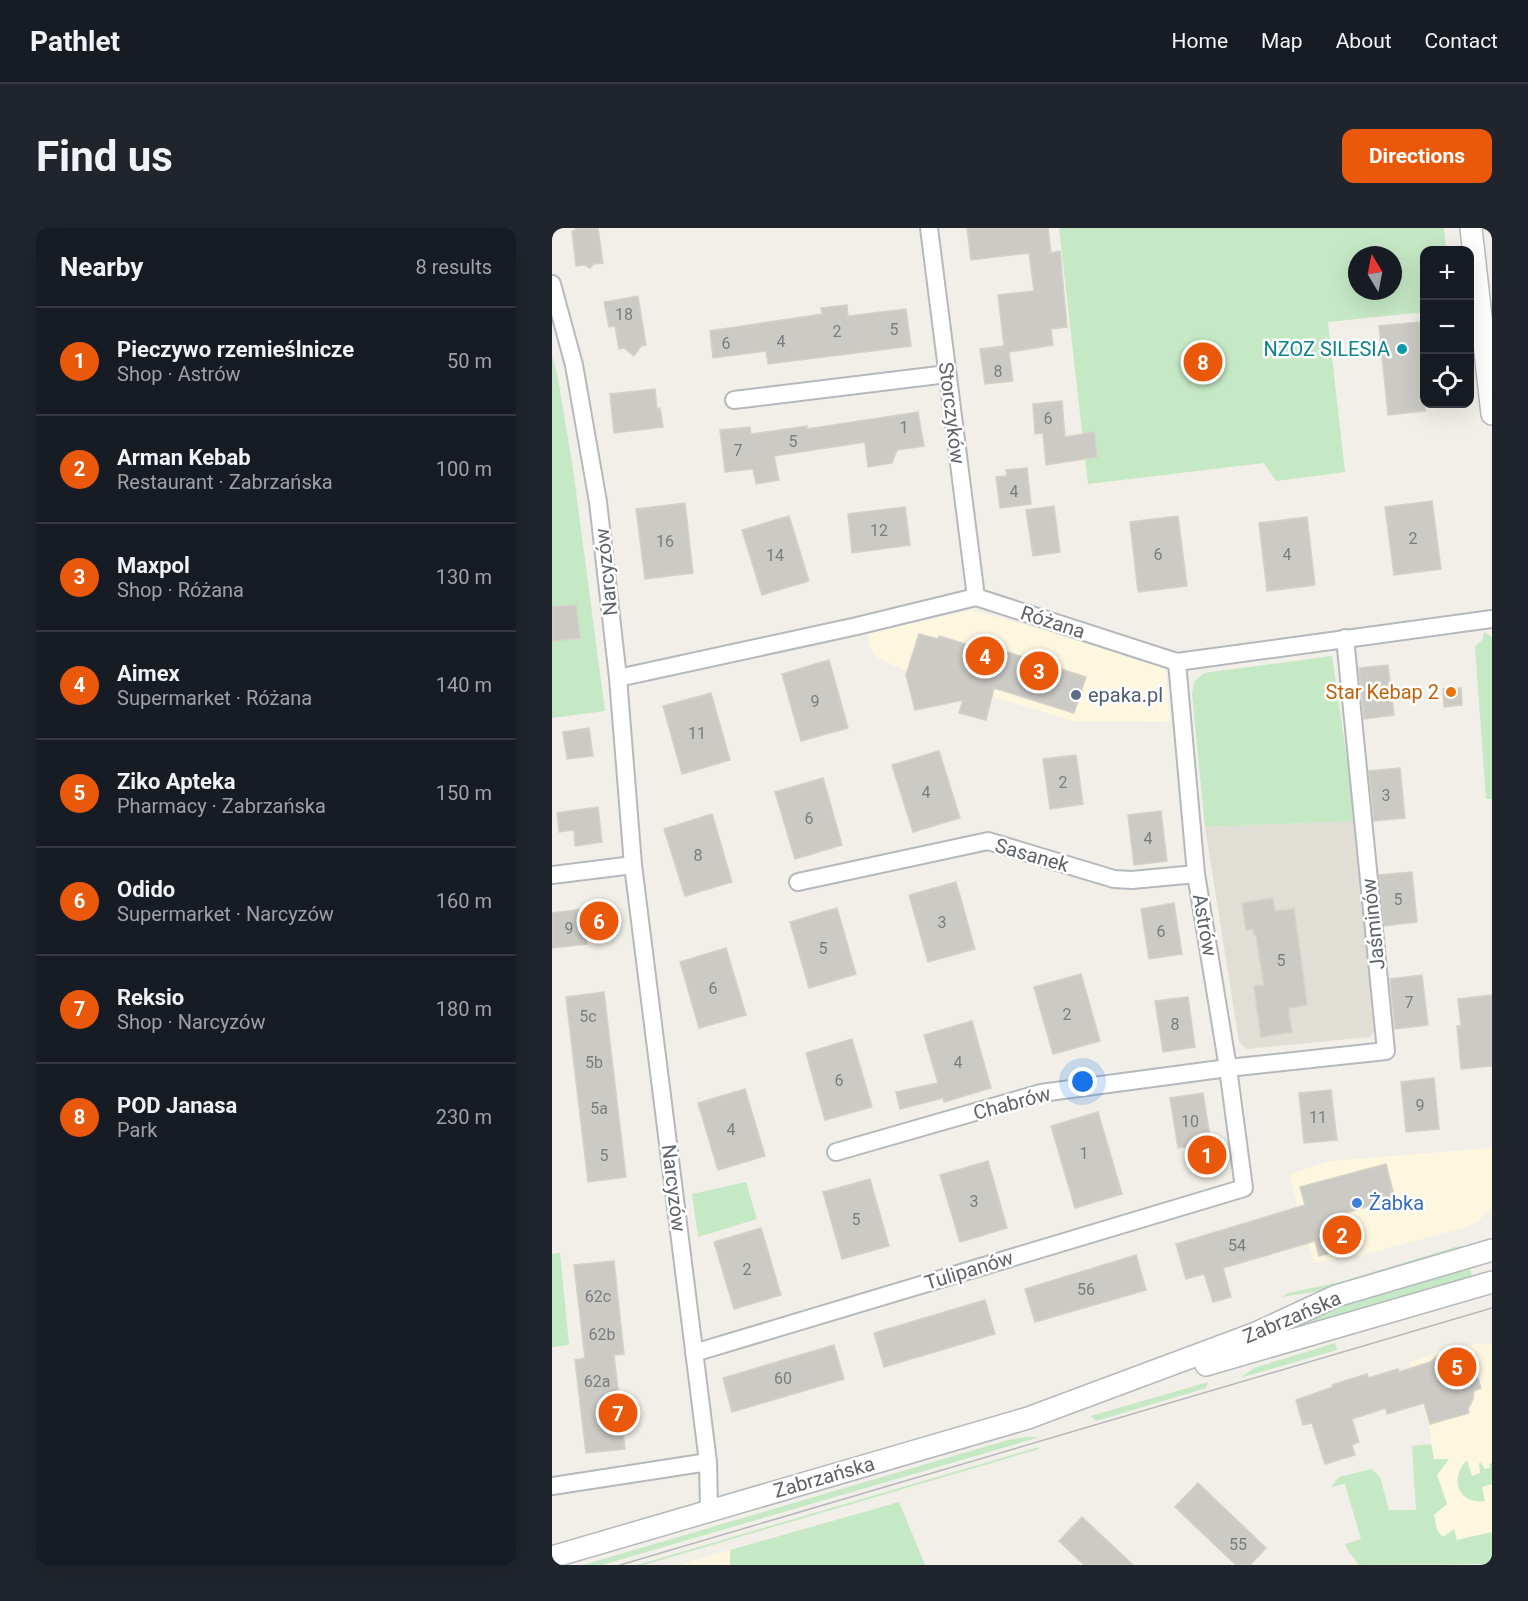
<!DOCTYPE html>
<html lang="en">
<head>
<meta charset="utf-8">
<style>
	body { margin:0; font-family:Roboto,sans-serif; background:#20242c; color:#f1f3f6 }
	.controls { position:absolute; right:18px; top:18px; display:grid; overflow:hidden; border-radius:12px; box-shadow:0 6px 24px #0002 }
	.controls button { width:54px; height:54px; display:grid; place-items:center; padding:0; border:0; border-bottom:2px solid #363941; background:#171b24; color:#f1f3f6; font:30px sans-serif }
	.compass { position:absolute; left:796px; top:18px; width:54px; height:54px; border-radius:50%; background:#171b24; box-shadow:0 6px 24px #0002; rotate:350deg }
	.you { position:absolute; left:531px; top:854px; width:21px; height:21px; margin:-15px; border:4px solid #fff; border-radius:50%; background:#1a73e8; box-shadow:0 0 0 9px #1a73e833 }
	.badge { display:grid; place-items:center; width:39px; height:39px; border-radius:50%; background:#ea580c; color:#fff; font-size:20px; font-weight:700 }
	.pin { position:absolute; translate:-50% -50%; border:3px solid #fff; box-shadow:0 2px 6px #0006 }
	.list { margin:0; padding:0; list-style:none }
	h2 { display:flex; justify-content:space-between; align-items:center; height:78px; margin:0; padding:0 24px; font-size:26px }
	h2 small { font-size:20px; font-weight:400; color:#9ea1a6 }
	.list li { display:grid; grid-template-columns:39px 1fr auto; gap:18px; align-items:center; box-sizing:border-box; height:108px; padding:0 24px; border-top:2px solid #363941 }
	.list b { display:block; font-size:22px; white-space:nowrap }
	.list p { margin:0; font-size:20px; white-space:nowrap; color:#9ea1a6 }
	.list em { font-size:20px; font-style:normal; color:#9ea1a6 }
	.icon { flex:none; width:33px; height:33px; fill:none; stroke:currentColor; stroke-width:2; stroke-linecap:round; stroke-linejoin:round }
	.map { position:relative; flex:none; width:940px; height:1337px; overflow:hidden; border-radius:12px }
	header { display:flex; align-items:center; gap:36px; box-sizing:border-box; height:84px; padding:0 30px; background:#171b24; border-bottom:2px solid #363941 }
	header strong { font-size:28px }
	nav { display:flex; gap:33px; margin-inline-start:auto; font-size:21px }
	.intro { display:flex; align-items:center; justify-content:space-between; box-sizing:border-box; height:144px; padding:0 36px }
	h1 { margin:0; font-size:42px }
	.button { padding:15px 27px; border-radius:12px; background:#ea580c; color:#fff; font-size:21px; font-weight:700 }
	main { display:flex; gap:36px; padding:0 36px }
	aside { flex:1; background:#171b24; border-radius:12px; box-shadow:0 6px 24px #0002 }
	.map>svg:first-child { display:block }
	.commercial { fill:#fef7e0 }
	.education { fill:#e1ded6 }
	.green { fill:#c5e8c5; fill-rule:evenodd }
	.building { fill:#cccac5; stroke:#d6d1c6; stroke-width:1.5 }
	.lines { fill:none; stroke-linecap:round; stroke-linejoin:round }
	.minor-casing { stroke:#b5b8bc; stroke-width:20 }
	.tertiary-casing { stroke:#b5b8bc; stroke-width:24 }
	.minor { stroke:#fff; stroke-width:16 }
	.tertiary { stroke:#fff; stroke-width:21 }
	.tram { stroke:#b6b7b8; stroke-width:1.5 }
	.culture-dot { fill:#0f9aa8; stroke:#fff; stroke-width:2 }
	.food-dot { fill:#e8710a; stroke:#fff; stroke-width:2 }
	.service-dot { fill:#5c6f8a; stroke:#fff; stroke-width:2 }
	.shop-dot { fill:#3f7fe0; stroke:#fff; stroke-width:2 }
	.labels { text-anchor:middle; stroke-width:5; stroke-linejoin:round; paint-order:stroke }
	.number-label { font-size:16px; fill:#7a7d7f }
	.culture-label { font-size:20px; fill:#0d838f; stroke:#fff; text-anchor:end }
	.street-label { font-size:20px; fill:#5f6368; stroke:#fff }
	.food-label { font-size:20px; fill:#c56008; stroke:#fff; text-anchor:end }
	.service-label { font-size:20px; fill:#4e5e75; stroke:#fff; text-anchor:start }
	.shop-label { font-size:20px; fill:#366cbe; stroke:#fff; text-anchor:start }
</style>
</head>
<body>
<header>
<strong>Pathlet</strong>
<nav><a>Home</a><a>Map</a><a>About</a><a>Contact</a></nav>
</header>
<div class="intro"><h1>Find us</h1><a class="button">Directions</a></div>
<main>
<aside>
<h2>Nearby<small>8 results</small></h2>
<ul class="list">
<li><span class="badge">1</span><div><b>Pieczywo rzemieślnicze</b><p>Shop · Astrów</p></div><em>50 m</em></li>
<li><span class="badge">2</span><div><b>Arman Kebab</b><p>Restaurant · Zabrzańska</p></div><em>100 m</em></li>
<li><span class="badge">3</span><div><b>Maxpol</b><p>Shop · Różana</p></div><em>130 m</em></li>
<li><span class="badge">4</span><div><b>Aimex</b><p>Supermarket · Różana</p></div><em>140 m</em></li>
<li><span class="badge">5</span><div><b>Ziko Apteka</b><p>Pharmacy · Zabrzańska</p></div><em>150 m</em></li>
<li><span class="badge">6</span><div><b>Odido</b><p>Supermarket · Narcyzów</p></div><em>160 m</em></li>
<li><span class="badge">7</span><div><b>Reksio</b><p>Shop · Narcyzów</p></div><em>180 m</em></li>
<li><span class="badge">8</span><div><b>POD Janasa</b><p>Park</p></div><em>230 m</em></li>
</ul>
</aside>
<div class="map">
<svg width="940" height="1337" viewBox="0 0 940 1337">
	<rect width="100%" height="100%" fill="#f1efe8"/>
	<g class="commercial">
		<polygon points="421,382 552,419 609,438 614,444 618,494 521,493 356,443 333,434 324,428 318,417 316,405"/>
		<polygon points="940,920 940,979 926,993 915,999 811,1027 762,1035 737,947 777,933"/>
		<polygon points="924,1116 940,1117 940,1304 905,1312 891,1309 885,1302 882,1287 895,1276 885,1247 896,1231 882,1231 877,1198 858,1134 876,1128 886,1122 903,1121"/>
		<polygon points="178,1322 178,1337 127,1337 170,1324"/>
	</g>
	<polygon class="education" points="804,593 825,799 818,809 695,821 687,814 653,599"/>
	<g class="green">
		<path d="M507,0H892L894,22H872V84L776,94L793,244L724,253L712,235L536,256ZM805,27H841V63H805Z"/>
		<polygon points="0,128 5,145 21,241 53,483 0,490"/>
		<polygon points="932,404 940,409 940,571 934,571 923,419 931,411"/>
		<polygon points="780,428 804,593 653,599 640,466 642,454 652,445"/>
		<polygon points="194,954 205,991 146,1009 140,966"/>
		<polygon points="907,1018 911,1022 774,1062 730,1069 736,1065 788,1054"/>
		<polygon points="8,1025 17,1117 0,1119 0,1026"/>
		<polygon points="917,1038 921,1051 707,1112 774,1082"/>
		<polygon points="783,1115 785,1122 688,1150 702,1140"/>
		<polygon points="656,1154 654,1160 544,1193 539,1188"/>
		<polygon points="474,1209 488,1209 50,1337 31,1337 456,1212"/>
		<polygon points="879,1216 882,1231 897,1231 885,1247 895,1276 882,1287 885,1302 891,1309 902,1301 905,1312 940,1304 940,1336 807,1337 797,1324 793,1316 809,1311 793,1256 779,1259 787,1249 819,1241 828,1249 837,1282 864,1282 860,1218"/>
		<polygon points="487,1219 487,1221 92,1337 85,1337"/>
		<path d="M915,1232L920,1248L928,1245L927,1235H929L933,1241L938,1240L937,1236L940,1235V1256L930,1259L933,1273C906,1277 897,1250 915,1232Z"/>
		<polygon points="347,1274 373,1337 178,1337 178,1322"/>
	</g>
	<g class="building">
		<polygon points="23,0 46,0 51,35 42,36 38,40 33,37 24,38 20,3 23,3"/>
		<polygon points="415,0 496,0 499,25 508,23 515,99 499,101 501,117 457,124 461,153 433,156 428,121 452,118 446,67 482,63 477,25 419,32"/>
		<polygon points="86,68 94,117 89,118 82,128 72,120 67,121 63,98 57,99 52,74"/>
		<polygon points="295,77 296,88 354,81 359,118 216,136 214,123 161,130 158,103 270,86 269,80"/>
		<polygon points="867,94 873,144 873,183 836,187 827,98"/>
		<polygon points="103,161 105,181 108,180 111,199 62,205 58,166"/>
		<polygon points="510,173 513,209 542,204 545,229 494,237 491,205 483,206 481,176"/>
		<polygon points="366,184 372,218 345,222 340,235 316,239 313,214 222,228 227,252 204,256 201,241 173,244 168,202 198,199 199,206 255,198 255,201"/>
		<polygon points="475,240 479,276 448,280 444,249 455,248 454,242"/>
		<polygon points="880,273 889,341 842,347 833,279"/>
		<polygon points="133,275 141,345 93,351 84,281"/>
		<polygon points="502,278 508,324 481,328 474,282"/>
		<polygon points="353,279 358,317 300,325 296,286"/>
		<polygon points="237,288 257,353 210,367 190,302"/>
		<polygon points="626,288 635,358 586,364 578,294"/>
		<polygon points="755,289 763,357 715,363 707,295"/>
		<polygon points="24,377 28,410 0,413 0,379"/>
		<polygon points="367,406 386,411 387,408 423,419 424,414 534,449 522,485 442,460 434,492 407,485 411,472 363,482 354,447"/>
		<polygon points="277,432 296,500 249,513 230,446"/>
		<polygon points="836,437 842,487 812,491 807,440"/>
		<polygon points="909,460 910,477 892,479 891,461"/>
		<polygon points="159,465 178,532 130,546 111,478"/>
		<polygon points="37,500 41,528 15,531 11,504"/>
		<polygon points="387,523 408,590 361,604 340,537"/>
		<polygon points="524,527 531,576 498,581 491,531"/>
		<polygon points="848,540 853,590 822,593 817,543"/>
		<polygon points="271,550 290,617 243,631 223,564"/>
		<polygon points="46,579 50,614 23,618 22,602 7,604 5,585"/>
		<polygon points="609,583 615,633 582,637 576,587"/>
		<polygon points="160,586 180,654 133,668 112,601"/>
		<polygon points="860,644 865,694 832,698 827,647"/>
		<polygon points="404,654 423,721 376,734 357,667"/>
		<polygon points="721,670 723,683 742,681 755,777 736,780 740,804 709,809 702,758 712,757 704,707 702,707 701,701 694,702 690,675"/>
		<polygon points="622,675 630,726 597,731 589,681"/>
		<polygon points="55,678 58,703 34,706 35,716 0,720 0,685"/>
		<polygon points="285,680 304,746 257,760 238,694"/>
		<polygon points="174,720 194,787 147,800 128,734"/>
		<polygon points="529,746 548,813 501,826 482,759"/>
		<polygon points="870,747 876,797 843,801 838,751"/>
		<polygon points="52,764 74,949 36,954 14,769"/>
		<polygon points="940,767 940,838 909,841 905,798 909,798 906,771"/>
		<polygon points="636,769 643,819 611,824 603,773"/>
		<polygon points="420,793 439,860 392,874 391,870 348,881 344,864 386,855 372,807"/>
		<polygon points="300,811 320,879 273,892 254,825"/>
		<polygon points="882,850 887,901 854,904 849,854"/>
		<polygon points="193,861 213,928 166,942 146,875"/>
		<polygon points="779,862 785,912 752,915 747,865"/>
		<polygon points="651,865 659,915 664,914 667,936 655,938 641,927 639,918 626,920 618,870"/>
		<polygon points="546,884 570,966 523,980 499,898"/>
		<polygon points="436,933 455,1000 408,1014 388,947"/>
		<polygon points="834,936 843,971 793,985 802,1018 767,1028 763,1013 671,1040 679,1069 661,1074 652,1046 634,1051 624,1016 753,977 748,959"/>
		<polygon points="318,951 337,1018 290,1031 271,964"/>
		<polygon points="209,1000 229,1067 182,1081 162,1014"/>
		<polygon points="584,1027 594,1062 483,1094 473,1061"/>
		<polygon points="62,1033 72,1126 62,1127 73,1221 34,1225 23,1132 33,1130 22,1037"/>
		<polygon points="433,1072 443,1106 332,1139 322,1105"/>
		<polygon points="282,1117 292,1151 180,1184 171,1150"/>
		<polygon points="916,1121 929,1160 922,1163 921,1171 916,1181 917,1185 878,1196 872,1175 835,1186 834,1180 800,1191 807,1214 800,1217 803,1227 773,1236 760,1195 751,1197 744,1172 781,1159 780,1157 815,1146 816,1150 846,1141 847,1144 878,1134 888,1126 900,1127"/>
		<polygon points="646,1255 714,1320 698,1337 684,1337 623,1279"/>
		<polygon points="530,1289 562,1319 581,1337 532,1337 507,1313"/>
	</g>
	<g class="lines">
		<g class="minor-casing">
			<g id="minor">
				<polyline points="377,0 424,369"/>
				<polyline points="0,56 22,137 46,274 66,450 81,637 156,1234 157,1283"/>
				<polyline points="182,172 395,146"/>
				<polyline points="66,450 305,398 424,369 625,434 940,391"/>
				<polyline points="0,647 81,637"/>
				<polyline points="246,654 436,613 562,651 580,652 644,646"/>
				<polyline points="284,924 489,865 676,840 834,823 793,410"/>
				<polyline points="142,1125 692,960 676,840 644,646 625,434"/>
				<polyline points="0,1258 156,1234"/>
			</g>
		</g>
		<g class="tertiary-casing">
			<g id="tertiary">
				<polyline points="919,0 940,186"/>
				<polyline points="654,1137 940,1054"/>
				<polyline points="0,1329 476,1190 704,1105 784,1068 940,1022"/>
			</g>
		</g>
		<use href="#minor" class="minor"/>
		<use href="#tertiary" class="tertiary"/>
		<polyline class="tram" points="68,1337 940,1080"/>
	</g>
	<circle class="culture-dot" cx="850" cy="121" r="6"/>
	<circle class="food-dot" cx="899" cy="464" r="6"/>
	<circle class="service-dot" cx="524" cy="467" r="6"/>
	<circle class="shop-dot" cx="805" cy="975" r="6"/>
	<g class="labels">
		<g class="number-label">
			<text x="72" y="92">18</text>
			<text x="342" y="107">5</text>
			<text x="285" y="109">2</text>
			<text x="229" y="119">4</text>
			<text x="174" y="121">6</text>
			<text x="446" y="149">8</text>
			<text x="496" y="196">6</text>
			<text x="352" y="205">1</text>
			<text x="241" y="219">5</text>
			<text x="186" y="228">7</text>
			<text x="462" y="269">4</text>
			<text x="327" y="308">12</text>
			<text x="861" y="316">2</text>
			<text x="113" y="319">16</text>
			<text x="606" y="332">6</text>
			<text x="735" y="332">4</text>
			<text x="223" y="333">14</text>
			<text x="263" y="479">9</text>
			<text x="145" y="511">11</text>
			<text x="511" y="560">2</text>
			<text x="374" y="570">4</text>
			<text x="834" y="573">3</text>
			<text x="257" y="596">6</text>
			<text x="596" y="616">4</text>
			<text x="146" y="633">8</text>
			<text x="846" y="677">5</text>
			<text x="390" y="700">3</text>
			<text x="17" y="706">9</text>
			<text x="609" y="709">6</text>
			<text x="271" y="726">5</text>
			<text x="729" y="738">5</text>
			<text x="161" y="766">6</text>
			<text x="857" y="780">7</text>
			<text x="515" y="792">2</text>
			<text x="36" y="794">5c</text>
			<text x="623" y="802">8</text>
			<text x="42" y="840">5b</text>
			<text x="406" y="840">4</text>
			<text x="287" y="858">6</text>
			<text x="868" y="883">9</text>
			<text x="47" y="886">5a</text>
			<text x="766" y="895">11</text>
			<text x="638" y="899">10</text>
			<text x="179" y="907">4</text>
			<text x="532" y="931">1</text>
			<text x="52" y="933">5</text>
			<text x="422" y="979">3</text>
			<text x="304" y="997">5</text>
			<text x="685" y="1023">54</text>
			<text x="195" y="1047">2</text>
			<text x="534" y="1067">56</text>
			<text x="46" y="1074">62c</text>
			<text x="50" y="1112">62b</text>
			<text x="231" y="1156">60</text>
			<text x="45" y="1159">62a</text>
			<text x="686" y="1322">55</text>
		</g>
		<g class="culture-label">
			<text x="838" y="128">NZOZ SILESIA</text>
		</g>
		<g class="street-label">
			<text transform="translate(400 185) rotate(83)" y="7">Storczyków</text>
			<text transform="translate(54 344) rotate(-96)" y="7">Narcyzów</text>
			<text transform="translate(501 394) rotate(18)" y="7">Różana</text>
			<text transform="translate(480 627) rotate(16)" y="7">Sasanek</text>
			<text transform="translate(821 696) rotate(-96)" y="7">Jaśminów</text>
			<text transform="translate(653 697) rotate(80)" y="7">Astrów</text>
			<text transform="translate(460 875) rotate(-15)" y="7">Chabrów</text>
			<text transform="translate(122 960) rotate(83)" y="7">Narcyzów</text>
			<text transform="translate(417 1042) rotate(-17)" y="7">Tulipanów</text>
			<text transform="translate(740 1089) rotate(-23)" y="7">Zabrzańska</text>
			<text transform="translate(272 1249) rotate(-16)" y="7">Zabrzańska</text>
		</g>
		<g class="food-label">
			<text x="887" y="471">Star Kebap 2</text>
		</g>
		<g class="service-label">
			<text x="536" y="474">epaka.pl</text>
		</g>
		<g class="shop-label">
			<text x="817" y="982">Żabka</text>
		</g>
	</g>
</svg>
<div class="controls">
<button>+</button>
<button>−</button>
<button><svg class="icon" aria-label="locate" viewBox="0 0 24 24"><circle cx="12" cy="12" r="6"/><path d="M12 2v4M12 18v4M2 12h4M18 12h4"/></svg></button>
</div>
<svg class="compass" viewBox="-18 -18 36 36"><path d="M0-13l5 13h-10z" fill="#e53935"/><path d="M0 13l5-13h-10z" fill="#9ea1a6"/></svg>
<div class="you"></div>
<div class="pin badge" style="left:655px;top:927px">1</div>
<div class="pin badge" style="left:790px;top:1007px">2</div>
<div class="pin badge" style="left:487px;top:443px">3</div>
<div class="pin badge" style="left:433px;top:428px">4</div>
<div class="pin badge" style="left:905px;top:1139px">5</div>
<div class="pin badge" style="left:47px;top:693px">6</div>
<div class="pin badge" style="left:66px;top:1185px">7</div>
<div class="pin badge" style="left:651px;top:134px">8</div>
</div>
</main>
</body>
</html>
